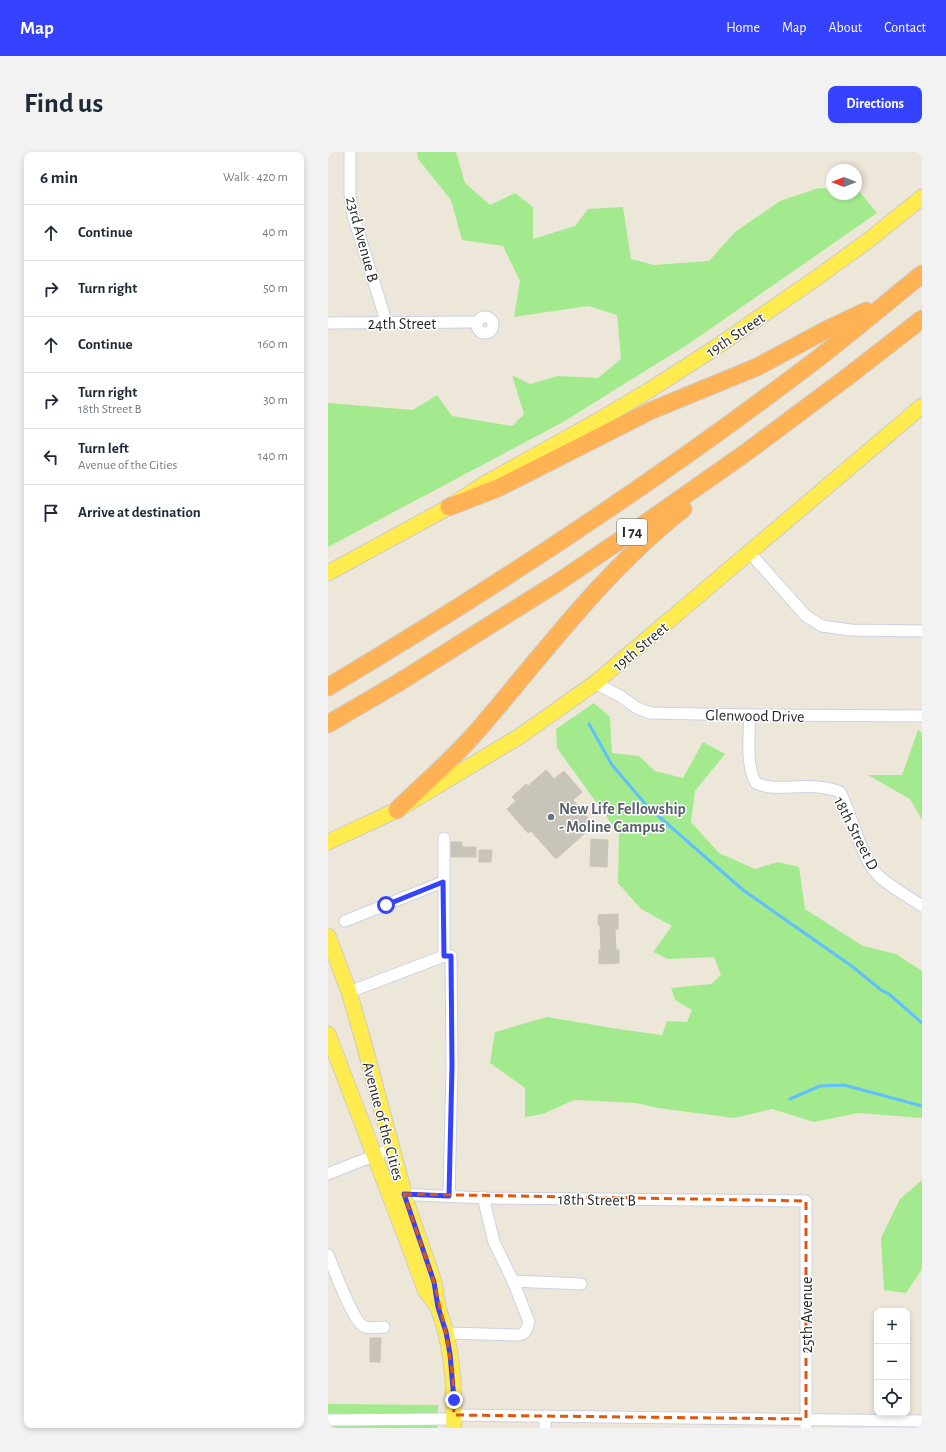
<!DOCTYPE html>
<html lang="en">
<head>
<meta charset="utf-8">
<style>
	body { margin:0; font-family:"Alegreya Sans",sans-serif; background:#f2f2f3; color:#1f2937 }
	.controls { position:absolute; right:12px; bottom:12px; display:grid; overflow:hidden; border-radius:8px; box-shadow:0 2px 6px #0003 }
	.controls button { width:36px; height:36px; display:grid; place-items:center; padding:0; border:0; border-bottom:1px solid #e0e1e3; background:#fff; color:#1f2937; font:20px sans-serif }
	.compass { position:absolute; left:498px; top:12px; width:36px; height:36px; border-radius:50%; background:#fff; box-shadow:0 2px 6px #0003; rotate:270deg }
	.stop { position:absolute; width:12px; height:12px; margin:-9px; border:3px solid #3542ff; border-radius:50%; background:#fff }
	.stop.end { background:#3542ff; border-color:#fff; box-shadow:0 1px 4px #0008 }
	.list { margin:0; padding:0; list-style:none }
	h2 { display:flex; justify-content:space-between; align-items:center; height:52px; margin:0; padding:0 16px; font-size:17px }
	h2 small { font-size:13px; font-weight:400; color:#747a83 }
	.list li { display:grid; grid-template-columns:26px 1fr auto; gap:12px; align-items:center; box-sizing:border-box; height:56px; padding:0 16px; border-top:1px solid #e0e1e3 }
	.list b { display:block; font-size:15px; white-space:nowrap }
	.list p { margin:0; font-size:13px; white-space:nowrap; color:#747a83 }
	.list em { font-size:13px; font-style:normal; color:#747a83 }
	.icon { flex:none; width:22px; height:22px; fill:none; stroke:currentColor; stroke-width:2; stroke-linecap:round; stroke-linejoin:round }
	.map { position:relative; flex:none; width:594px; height:1276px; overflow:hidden; border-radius:8px }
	header { display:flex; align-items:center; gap:24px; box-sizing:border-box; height:56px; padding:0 20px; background:#3542ff; color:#fff }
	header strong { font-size:19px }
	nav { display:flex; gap:22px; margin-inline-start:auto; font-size:14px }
	.intro { display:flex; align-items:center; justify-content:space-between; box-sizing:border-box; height:96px; padding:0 24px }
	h1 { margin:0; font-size:28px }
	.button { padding:10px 18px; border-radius:8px; background:#3542ff; color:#fff; font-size:14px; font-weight:700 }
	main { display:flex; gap:24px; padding:0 24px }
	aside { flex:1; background:#fff; border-radius:8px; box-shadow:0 2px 6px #0003 }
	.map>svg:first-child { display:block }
	.green { fill:#a3ea8f }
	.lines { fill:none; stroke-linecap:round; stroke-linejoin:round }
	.stream { stroke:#60bffc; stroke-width:3 }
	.building { fill:#c8c4b9; stroke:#c9c4b3 }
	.minor-casing { stroke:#ced0e4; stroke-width:13 }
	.major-casing { stroke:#ccc; stroke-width:17 }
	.highway-casing { stroke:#ccc; stroke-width:19 }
	.minor { stroke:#fff; stroke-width:11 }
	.major { stroke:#ffeb4d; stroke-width:15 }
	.highway { stroke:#ffb253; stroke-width:17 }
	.route { stroke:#3542ff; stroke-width:5 }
	.marked { fill:none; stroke:#de570d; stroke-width:3; stroke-dasharray:8 5; stroke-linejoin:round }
	.worship-dot { fill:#6b7280; stroke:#fff; stroke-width:1.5 }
	.labels { text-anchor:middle; stroke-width:3; stroke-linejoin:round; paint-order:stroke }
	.shield { fill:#fff; stroke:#696969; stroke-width:1 }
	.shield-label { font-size:15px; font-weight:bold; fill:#292929 }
	.street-label { font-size:16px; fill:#292929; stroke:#fff }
	.worship-label { font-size:16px; font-weight:bold; fill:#5b616d; stroke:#fff; text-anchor:start }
</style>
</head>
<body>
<header>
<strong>Map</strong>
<nav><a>Home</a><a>Map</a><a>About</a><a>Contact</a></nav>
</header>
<div class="intro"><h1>Find us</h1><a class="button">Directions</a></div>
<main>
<aside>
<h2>6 min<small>Walk · 420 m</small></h2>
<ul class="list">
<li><svg class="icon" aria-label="ahead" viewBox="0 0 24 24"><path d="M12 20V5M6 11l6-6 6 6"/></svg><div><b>Continue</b></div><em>40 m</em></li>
<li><svg class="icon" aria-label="right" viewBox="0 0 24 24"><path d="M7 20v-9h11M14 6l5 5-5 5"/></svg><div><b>Turn right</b></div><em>50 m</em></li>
<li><svg class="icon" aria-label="ahead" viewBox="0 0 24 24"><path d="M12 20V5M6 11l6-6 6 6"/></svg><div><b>Continue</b></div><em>160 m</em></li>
<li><svg class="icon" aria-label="right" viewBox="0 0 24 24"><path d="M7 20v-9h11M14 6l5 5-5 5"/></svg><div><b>Turn right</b><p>18th Street B</p></div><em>30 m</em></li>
<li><svg class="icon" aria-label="left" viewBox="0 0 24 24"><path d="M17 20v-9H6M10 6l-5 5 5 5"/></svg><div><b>Turn left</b><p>Avenue of the Cities</p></div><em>140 m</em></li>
<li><svg class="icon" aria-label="arrive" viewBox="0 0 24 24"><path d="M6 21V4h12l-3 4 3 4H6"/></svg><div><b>Arrive at destination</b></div></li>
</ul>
</aside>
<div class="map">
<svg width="594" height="1276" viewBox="0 0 594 1276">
	<rect width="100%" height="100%" fill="#ede7d9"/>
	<g class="green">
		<polygon points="89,0 128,0 137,31 162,53 187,41 205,55 205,87 247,74 260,57 295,55 303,107 326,113 381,109 407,80 452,49 491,36 504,37 504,42 528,42 528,39 531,39 549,61 362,191 235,270 0,395 0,251 85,258 109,243 124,264 184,274 196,262 184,223 202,232 230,224 270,226 293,207 289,163 260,154 186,165 192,129 175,94 134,88 123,48 90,7"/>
		<polygon points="266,551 282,565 284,601 311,604 327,619 355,626 375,590 397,602 367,639 363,670 391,701 427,717 450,710 471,715 477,757 535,794 568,802 594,819 594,966 530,961 486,970 444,957 406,966 330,956 308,951 246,948 215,962 197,965 197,936 162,911 167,880 219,865 290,877 334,883 339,869 359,870 364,858 347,848 343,836 383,832 393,823 386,805 340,807 325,800 344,774 313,757 290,731 291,682 229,596 228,577"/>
		<polygon points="590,578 594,581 594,668 582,647 540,623 574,623"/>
		<polygon points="594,1028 594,1117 578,1141 556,1138 553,1086 572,1047"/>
		<polygon points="0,1252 110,1253 109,1276 0,1276"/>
	</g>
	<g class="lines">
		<g class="stream">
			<polyline points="261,572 284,613 320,655 415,738 525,815 553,838 561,842 594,871"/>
			<polyline points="462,947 492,934 516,933 594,954"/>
		</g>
	</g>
	<g class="building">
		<polygon points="218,618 226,627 236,619 254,640 245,648 266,673 228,707 203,679 200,681 179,657 188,649 184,645 198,632 200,634"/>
		<polygon points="263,687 280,688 279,715 262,714"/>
		<polygon points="123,690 134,690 134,695 148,695 148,705 123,705"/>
		<polygon points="151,698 164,698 163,710 151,710"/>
		<polygon points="290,762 290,777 287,777 288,798 291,798 291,811 271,812 271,798 273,798 272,773 270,773 270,763"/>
		<polygon points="42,1186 53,1186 52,1210 42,1210"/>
	</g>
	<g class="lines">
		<g class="minor-casing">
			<g id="minor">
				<polyline points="22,0 22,42 25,63 59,172"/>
				<circle cx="157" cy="173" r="8"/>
				<polyline points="0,171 148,170"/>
				<polyline points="422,401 478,464 494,474 523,478 594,479"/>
				<polyline points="267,531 292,544 309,556 322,561 422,563 594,564"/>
				<path d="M422,563C421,582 418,615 428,631C441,637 451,635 465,635C481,634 497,634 512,640C525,664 533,709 553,726C566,737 581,745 594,754"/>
				<polyline points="116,686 116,804"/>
				<polyline points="17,769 115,730"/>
				<polyline points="21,840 116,804 123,804 124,915 121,1044"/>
				<polyline points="0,1022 63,997"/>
				<polyline points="69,1042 157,1046 478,1049 478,1276"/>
				<path d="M0,1103C6,1116 25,1171 37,1175C43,1177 51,1175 56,1175"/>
				<polyline points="185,1129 253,1132"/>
				<path d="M118,1181L190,1183C198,1182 199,1177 201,1170L185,1129L166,1090L155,1045"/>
				<polyline points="126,1263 594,1269"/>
				<polyline points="0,1268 126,1267"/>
				<polyline points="217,1276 217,1264"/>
			</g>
		</g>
		<g class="major-casing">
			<g id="major">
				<polyline points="0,421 121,355 156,332 271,268 320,239 387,196 494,122 542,87 594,45"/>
				<polyline points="0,690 69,658 192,584 267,531 594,254"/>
				<polyline points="0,784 21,840 35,888 79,1052 106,1130 110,1155 118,1181 122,1202 125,1226 126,1276"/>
				<polyline points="0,882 83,1099 97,1138 109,1154"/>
			</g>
		</g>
		<g class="highway-casing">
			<g id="highway">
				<polyline points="121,355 170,336 322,259 429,215 496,179 538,159"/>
				<path d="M0,535C163,438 321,334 472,220C514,189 553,155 594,122"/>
				<polyline points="0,572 70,531 229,431 322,368 416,302 522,223 594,167"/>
				<path d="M69,658C97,631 126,606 151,577C216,501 276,419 355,357"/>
			</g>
		</g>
		<use href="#minor" class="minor"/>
		<use href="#major" class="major"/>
		<use href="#highway" class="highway"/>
	</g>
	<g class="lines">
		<polyline class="route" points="58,753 115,730 116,804 123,804 124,914 121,1044 76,1042 106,1130 110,1155 118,1180 122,1202 126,1248"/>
	</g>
	<path class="marked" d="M76,1042L478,1049V1267L126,1263L125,1226L118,1181L106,1130Z"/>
	<circle class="worship-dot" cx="223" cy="665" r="4"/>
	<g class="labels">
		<rect class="shield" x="289" y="367" width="30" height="26" rx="3"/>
		<g class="shield-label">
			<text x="304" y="385">I 74</text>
		</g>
		<g class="street-label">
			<text transform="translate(35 87) rotate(75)" y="6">23rd Avenue B</text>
			<text x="74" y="177">24th Street</text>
			<text transform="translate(407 182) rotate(-34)" y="6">19th Street</text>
			<text transform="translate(312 494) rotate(-40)" y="6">19th Street</text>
			<text transform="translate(427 563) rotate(1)" y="6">Glenwood Drive</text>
			<text transform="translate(529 681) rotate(63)" y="6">18th Street D</text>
			<text transform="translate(56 969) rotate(75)" y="6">Avenue of the Cities</text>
			<text transform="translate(269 1047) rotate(1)" y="6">18th Street B</text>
			<text transform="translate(478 1163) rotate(-90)" y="6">25th Avenue</text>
		</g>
		<g class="worship-label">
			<text x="231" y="662">New Life Fellowship<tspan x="231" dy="18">- Moline Campus</tspan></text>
		</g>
	</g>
</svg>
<div class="controls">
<button>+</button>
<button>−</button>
<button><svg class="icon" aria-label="locate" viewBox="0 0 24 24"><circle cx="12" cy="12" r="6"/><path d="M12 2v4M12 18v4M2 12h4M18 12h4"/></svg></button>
</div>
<svg class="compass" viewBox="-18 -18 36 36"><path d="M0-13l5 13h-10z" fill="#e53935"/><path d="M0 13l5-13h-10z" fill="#747a83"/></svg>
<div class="stop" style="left:58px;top:753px"></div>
<div class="stop end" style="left:126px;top:1248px"></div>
</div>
</main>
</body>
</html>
